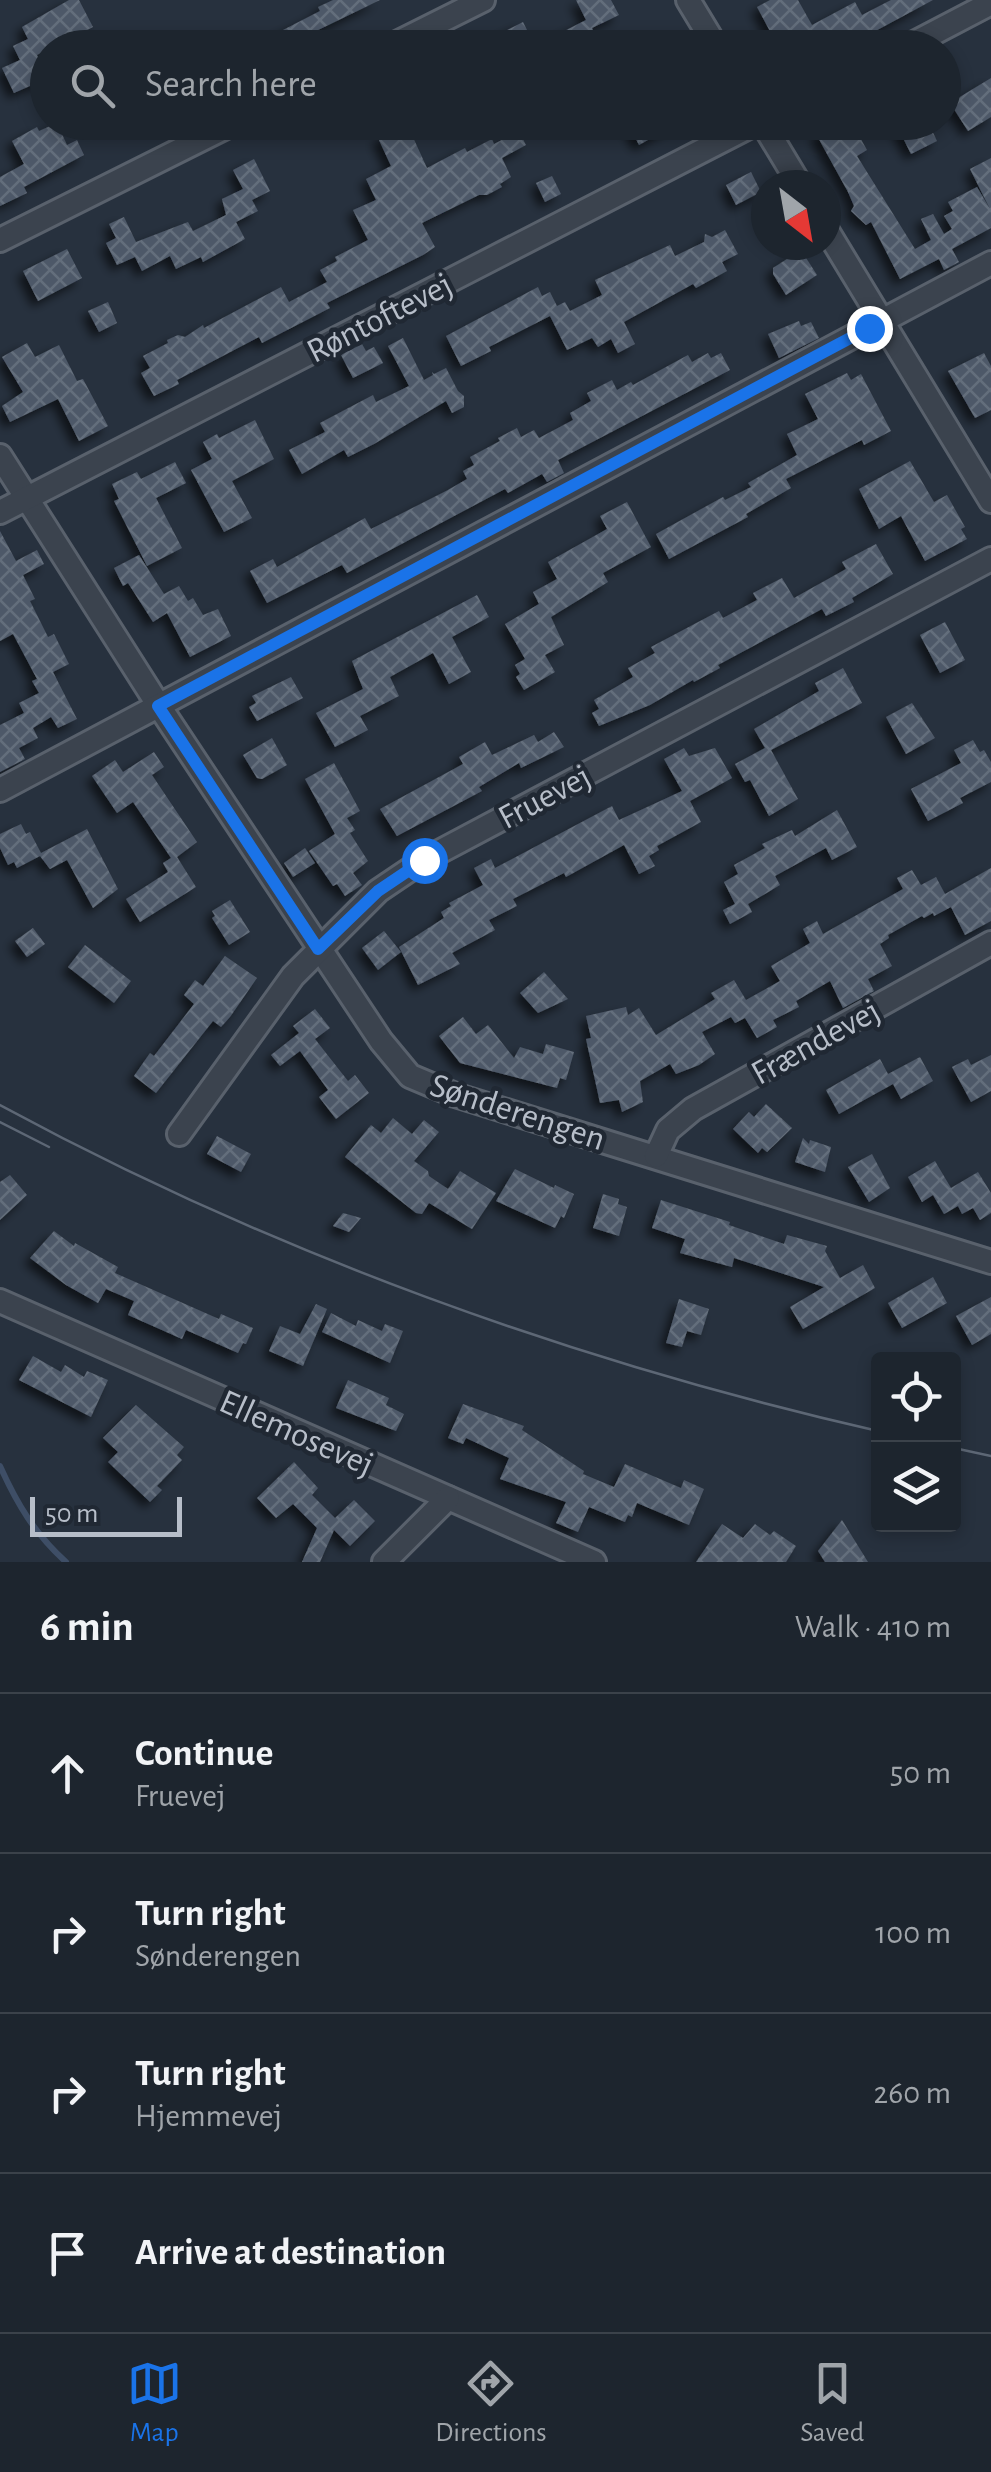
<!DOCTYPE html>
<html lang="en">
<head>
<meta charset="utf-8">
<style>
	body { margin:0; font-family:"Alegreya Sans",sans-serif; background:#252d36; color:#f1f3f6 }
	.controls { position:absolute; right:30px; bottom:30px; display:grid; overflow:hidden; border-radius:10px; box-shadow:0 5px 15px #0003 }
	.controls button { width:90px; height:90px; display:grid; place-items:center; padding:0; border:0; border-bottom:2px solid #3b424a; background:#1d252e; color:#f1f3f6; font:50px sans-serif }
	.compass { position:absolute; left:751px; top:170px; width:90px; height:90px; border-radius:50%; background:#1d252e; box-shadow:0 5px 15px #0003; rotate:149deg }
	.scale { position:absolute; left:30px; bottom:25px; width:152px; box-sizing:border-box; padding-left:10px; border:5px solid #b7bec9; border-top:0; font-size:28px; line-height:35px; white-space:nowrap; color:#b7bec9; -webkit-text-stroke:8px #202833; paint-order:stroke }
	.stop { position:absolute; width:30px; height:30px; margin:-22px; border:8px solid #1a73e8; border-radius:50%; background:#fff }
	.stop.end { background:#1a73e8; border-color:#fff; box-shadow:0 2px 10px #0008 }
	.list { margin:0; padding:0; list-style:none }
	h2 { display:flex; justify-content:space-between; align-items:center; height:130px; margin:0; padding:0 40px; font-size:42px }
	h2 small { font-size:32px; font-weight:400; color:#a0a5aa }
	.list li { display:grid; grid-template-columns:65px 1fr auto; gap:30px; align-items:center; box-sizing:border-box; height:160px; padding:0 40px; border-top:2px solid #3b424a }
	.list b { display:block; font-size:38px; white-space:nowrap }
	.list p { margin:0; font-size:32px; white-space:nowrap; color:#a0a5aa }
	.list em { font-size:32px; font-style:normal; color:#a0a5aa }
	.icon { flex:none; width:55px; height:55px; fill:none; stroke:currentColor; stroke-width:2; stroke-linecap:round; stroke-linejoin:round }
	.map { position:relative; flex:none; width:991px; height:1562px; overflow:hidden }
	.search { position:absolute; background:#1d252e; box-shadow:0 5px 15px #0003; left:30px; right:30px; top:30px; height:110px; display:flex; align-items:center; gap:25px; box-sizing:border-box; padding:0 35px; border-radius:55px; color:#a0a5aa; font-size:38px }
	.sheet { height:770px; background:#1d252e }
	nav { display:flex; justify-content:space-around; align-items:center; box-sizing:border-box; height:140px; border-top:2px solid #3b424a; background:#1d252e; font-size:28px; color:#a0a5aa }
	nav a { display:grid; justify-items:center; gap:5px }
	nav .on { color:#1a73e8 }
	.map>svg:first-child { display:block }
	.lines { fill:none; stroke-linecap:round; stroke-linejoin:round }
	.stream { stroke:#3e4e66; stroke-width:6 }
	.building { fill:url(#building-cross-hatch); filter:url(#shadow) }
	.minor-casing { stroke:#59616c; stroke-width:28 }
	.minor { stroke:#3b434e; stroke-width:22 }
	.tram { stroke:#5d6775; stroke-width:2.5 }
	.route { stroke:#1a73e8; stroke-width:12 }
	.labels { text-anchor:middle; stroke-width:9; stroke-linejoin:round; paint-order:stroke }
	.street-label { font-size:35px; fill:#b7bec9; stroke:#202833 }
</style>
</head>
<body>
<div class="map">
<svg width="991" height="1562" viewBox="0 0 991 1562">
	<defs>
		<pattern id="building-cross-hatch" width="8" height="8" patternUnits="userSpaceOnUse" patternTransform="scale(2.5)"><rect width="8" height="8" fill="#4d5867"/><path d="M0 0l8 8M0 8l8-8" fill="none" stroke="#646e7b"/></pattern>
		<filter id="shadow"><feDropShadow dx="-6" dy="6" stdDeviation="5" flood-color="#0009"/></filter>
	</defs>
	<rect width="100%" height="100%" fill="#27313e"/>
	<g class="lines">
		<path class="stream" d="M0,1466C17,1504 35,1534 66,1562"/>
	</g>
	<g class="building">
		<polygon points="69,0 79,0 93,27 37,55 48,78 14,93 2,68 20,60 13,46 28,39 22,27"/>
		<polygon points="333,0 380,0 312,33 317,41 305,48 248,48 320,11 318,7"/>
		<polygon points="576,0 611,0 619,15 592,28 602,48 472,48 523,22 535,46 586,20"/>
		<polygon points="770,0 798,0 812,25 855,2 862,15 891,0 933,0 844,48 779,48 757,7"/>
		<polygon points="991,78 991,117 968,131 950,103"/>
		<polygon points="627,122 680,122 639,145"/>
		<polygon points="837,122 843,122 851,138 858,134 867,150 857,156 915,249 931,240 921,219 933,214 944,234 952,229 944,216 953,211 948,202 977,187 990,209 970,169 991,158 991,228 952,249 959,262 944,270 939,259 900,279 871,222 866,225 851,211 854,206 848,192 816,134"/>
		<polygon points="895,122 928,122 937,141 911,154"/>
		<polygon points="57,123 67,145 77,140 84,155 24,187 27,193 0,206 0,177 24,164 12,141 37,127 39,131"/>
		<polygon points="407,124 427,168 465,148 467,152 492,139 494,144 519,131 526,145 502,158 511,177 500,184 502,187 487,195 479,195 422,223 435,247 423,255 327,303 330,308 262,343 259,337 177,380 179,384 154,396 141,373 150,368 143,356 168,343 167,340 178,335 185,337 203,325 204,328 281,287 289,302 327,282 320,270 337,261 335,257 368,240 353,210 376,200 366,179 391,166 378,138"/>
		<polygon points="254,159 270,191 252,200 258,211 236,222 245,239 203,262 201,257 176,269 170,256 142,271 135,257 117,265 106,243 116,238 109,224 124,217 136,242 188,222 193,231 226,215 222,199 243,189 233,170"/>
		<polygon points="751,172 761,192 736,205 726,185"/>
		<polygon points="552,176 561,194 545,202 536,183"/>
		<polygon points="725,230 738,254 722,262 727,271 696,288 693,284 624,322 635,344 618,353 611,339 598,347 592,338 567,350 550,316 489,347 491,351 461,366 446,336 538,287 542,296 550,292 557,306 565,302 570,311 602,295 595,280 670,245 675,256 704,242 705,234 712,237"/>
		<polygon points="67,249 82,278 38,301 23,271"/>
		<polygon points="801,250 817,275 786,295 773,274 773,268"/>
		<polygon points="108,302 117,323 99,332 88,311"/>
		<polygon points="799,321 801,326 811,322 819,338 779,358 768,334"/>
		<polygon points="403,338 424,380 433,375 432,372 434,374 446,368 458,391 464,396 464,407 452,413 446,401 374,444 348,457 344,450 302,474 289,450 325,432 320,423 373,395 376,402 409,386 388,346"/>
		<polygon points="27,343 35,357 59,345 77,381 83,379 108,426 79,441 58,399 10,422 2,406 23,392 2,357"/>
		<polygon points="362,344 366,351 374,347 383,363 353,378 341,355"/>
		<polygon points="708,353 711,358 721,353 730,370 558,460 564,473 547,482 542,474 508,493 505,489 347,573 342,565 267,603 250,571 273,559 277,567 365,518 371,529 448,490 467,479 463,471 474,465 470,457 500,441 498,438 517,428 521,437 534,430 539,438 573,420 570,413 591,401 587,393 612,380 617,390 631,382 633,385 688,355 692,362"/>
		<polygon points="984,353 991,366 991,410 975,418 948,371"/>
		<polygon points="847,373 851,380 861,374 891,431 864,445 862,440 786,479 791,488 746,514 748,517 669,559 656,534 723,497 725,500 751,487 748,483 797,455 787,434 818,419 805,394"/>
		<polygon points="255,420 274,459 232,481 252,518 224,532 191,470 212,459 203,442 217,434 219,438"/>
		<polygon points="910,461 934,502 947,495 965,527 961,529 967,539 925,561 901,516 879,529 859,489"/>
		<polygon points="175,462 186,483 156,498 182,548 147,566 114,501 119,499 112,484 137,472 141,479"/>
		<polygon points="627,502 651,547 603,573 608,582 551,617 564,645 545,655 555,672 524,690 516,677 520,674 515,665 525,659 505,624 539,604 533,592 557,579 548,562 607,529 600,516"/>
		<polygon points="0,531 16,561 37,550 44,564 23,575 35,599 30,601 48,637 54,634 69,664 53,672 77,719 58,728 51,717 33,728 38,738 19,748 25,759 0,772 0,725 24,713 19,703 39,693 32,681 37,679 13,634 0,641"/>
		<polygon points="876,544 893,574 852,598 854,602 826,616 822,609 718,665 720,668 694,682 693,680 650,705 599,726 592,713 599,709 594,700 633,677 628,668 655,653 651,647 719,611 723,618 757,600 753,593 782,578 794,598 846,569 842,562"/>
		<polygon points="139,555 164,594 179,586 188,601 193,598 203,615 218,609 231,636 190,657 167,613 153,622 128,583 123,586 114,568"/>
		<polygon points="477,595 489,617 452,637 471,672 449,684 433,653 390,677 399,696 360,716 368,730 335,747 316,713 363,689 352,661"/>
		<polygon points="945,622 965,660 940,673 920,635"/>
		<polygon points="843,668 862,703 771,750 798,799 769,816 750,780 745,782 735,764 765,748 754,729 819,691 815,683"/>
		<polygon points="291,677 303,698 257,721 249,707 256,703 252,696"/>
		<polygon points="912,703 935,738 906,754 886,717"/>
		<polygon points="554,732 564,747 521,768 519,763 479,787 482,791 397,836 380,809 463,764 459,757 485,742 492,755 534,735 538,742"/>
		<polygon points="272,738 287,765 262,779 257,778 243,755"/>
		<polygon points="973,740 980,752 984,750 991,762 991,782 960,798 963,803 928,821 911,789 961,763 954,750"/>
		<polygon points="684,748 689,756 715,748 732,778 690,801 701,822 657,846 659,850 649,856 655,866 639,874 624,845 566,877 564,873 513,899 517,906 489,920 495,930 452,953 460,964 418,985 399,947 444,918 441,912 451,906 449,903 483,885 474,868 491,859 495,868 612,806 619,820 682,791 664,759"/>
		<polygon points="154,752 164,767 152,775 197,842 177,857 196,887 140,922 126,899 168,872 163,863 171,858 133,802 117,813 92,776 115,760 123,772"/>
		<polygon points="334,763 360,811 347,818 355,830 350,833 368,861 353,873 362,885 345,896 337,884 333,886 309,851 335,834 305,779"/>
		<polygon points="837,810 857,847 832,860 826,848 775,876 780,885 748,904 752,912 730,924 723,910 735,904 724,882 738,874 734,865 765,848 762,844 792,830 795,836"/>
		<polygon points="21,824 26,834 30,832 41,853 87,829 118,889 93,908 67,860 50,869 40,856 17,868 14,862 8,865 0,848 0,834"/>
		<polygon points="305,848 315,863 293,877 284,863"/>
		<polygon points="991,868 991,921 965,935 951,907 934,916 933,913 924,918 922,916 888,935 889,938 880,944 892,966 868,979 874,991 843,1008 830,981 796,1001 799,1007 773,1020 777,1027 757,1038 745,1018 735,1023 731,1017 702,1032 715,1054 699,1065 676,1074 670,1064 640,1081 643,1102 622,1112 619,1100 600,1103 586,1039 591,1038 586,1016 626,1007 628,1015 639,1008 656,1035 715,999 711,993 734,980 746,1000 780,981 771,966 810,943 803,929 817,921 823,934 903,889 897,878 912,870 921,885 936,877 945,894"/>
		<polygon points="230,900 250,932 229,945 212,918 215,916 212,911"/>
		<polygon points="33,928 45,944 27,957 15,941"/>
		<polygon points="384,931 401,952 378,970 362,948"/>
		<polygon points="85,945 131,981 114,1003 68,967"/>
		<polygon points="225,956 257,978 230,1017 221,1027 213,1021 156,1093 134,1076 150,1053 154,1056 194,1004 184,995 195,980 203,986"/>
		<polygon points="544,972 568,999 538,1013 520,993"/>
		<polygon points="315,1009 330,1028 315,1039 348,1081 355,1075 369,1093 336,1119 319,1097 328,1090 300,1051 280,1066 271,1055 299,1033 293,1026"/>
		<polygon points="463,1017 476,1034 488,1025 514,1058 520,1047 543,1054 546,1044 574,1052 566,1080 560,1078 557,1088 460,1063 439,1036"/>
		<polygon points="991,1055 991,1091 971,1102 952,1067 968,1059 971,1065"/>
		<polygon points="920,1057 933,1081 901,1099 893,1084 839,1114 826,1090 880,1059 888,1074"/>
		<polygon points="766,1104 792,1128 767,1152 762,1148 758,1153 733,1129 749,1112 754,1117"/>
		<polygon points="393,1118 412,1134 424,1120 439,1132 414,1161 428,1171 429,1176 448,1189 460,1171 496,1193 472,1229 429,1203 422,1214 416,1213 345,1157 371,1125 381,1133"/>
		<polygon points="217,1136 251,1154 241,1172 207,1154"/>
		<polygon points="803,1138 809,1144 810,1140 831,1147 825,1172 795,1162"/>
		<polygon points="872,1154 890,1188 869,1202 848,1167"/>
		<polygon points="935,1161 951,1188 978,1172 991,1193 991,1213 980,1220 973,1208 962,1214 958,1206 944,1214 933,1195 922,1202 908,1177"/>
		<polygon points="515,1169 554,1188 555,1185 574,1194 564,1218 561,1216 555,1228 496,1201"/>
		<polygon points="10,1175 27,1195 0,1220 0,1182"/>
		<polygon points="603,1194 619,1199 618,1204 627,1207 619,1236 593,1228"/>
		<polygon points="661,1200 730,1222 729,1225 784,1244 787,1235 827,1246 825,1251 840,1278 863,1265 875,1288 803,1329 790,1307 824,1287 734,1258 732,1267 680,1253 685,1239 652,1228"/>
		<polygon points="343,1213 361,1218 349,1232 333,1226"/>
		<polygon points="54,1231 74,1246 75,1243 118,1267 115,1273 219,1319 221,1314 253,1328 246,1344 243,1343 238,1353 186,1330 182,1339 128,1315 134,1301 106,1289 98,1303 66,1285 30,1258"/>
		<polygon points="933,1277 947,1303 902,1328 888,1303"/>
		<polygon points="991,1297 991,1334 972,1345 956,1316"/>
		<polygon points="679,1299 709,1309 701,1335 687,1331 682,1347 666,1343"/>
		<polygon points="316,1304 327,1309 303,1366 269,1351 280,1326 300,1334"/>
		<polygon points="331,1313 356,1326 358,1320 382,1331 385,1324 403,1331 390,1363 322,1332"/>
		<polygon points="33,1356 61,1372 65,1365 84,1377 87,1371 108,1380 91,1417 19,1380"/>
		<polygon points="348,1380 389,1398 386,1405 404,1414 396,1431 336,1408"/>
		<polygon points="463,1404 524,1426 522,1430 584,1471 583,1474 614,1487 625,1464 681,1488 684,1480 704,1489 689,1525 637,1503 632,1517 628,1515 625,1522 589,1507 578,1532 556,1523 566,1502 500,1479 509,1458 466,1438 463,1444 448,1438"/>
		<polygon points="136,1405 184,1447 177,1455 182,1460 157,1486 162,1490 150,1502 108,1462 118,1452 103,1438"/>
		<polygon points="294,1462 318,1488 312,1495 335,1518 354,1500 375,1521 350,1546 334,1530 320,1562 302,1562 317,1528 293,1504 276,1518 257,1498"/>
		<polygon points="842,1520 868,1562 825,1562 818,1551"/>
		<polygon points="722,1524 743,1538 755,1524 770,1535 774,1531 796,1546 786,1562 696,1562"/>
	</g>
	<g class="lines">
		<g class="minor-casing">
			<g id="minor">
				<polyline points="688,0 717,48"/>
				<polyline points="387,48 483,0"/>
				<polyline points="905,48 991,3"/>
				<polyline points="762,122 800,185"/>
				<polyline points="826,229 991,501"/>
				<polyline points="0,240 236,122"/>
				<polyline points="0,456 159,706 381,1041 410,1076 455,1095 991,1262"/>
				<polyline points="0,512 758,122"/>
				<polyline points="0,790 991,263"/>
				<polyline points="179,1134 293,976 378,891 424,860 991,559"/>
				<polyline points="656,1156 668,1130 693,1109 991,943"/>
				<polyline points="0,1301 594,1562"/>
				<polyline points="384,1562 448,1498"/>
			</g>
		</g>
		<use href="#minor" class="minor"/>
		<g class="tram">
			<path d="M0,1105C273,1253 575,1362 878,1431"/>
			<polyline points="0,1122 49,1147"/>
			<polyline points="954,1448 991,1456"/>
		</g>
	</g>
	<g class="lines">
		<polyline class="route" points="424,860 378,891 318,949 158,706 869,328"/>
	</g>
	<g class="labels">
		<g class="street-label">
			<text transform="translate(379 317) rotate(-27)" y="12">Røntoftevej</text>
			<text transform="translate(544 796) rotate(-28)" y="12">Fruevej</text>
			<text transform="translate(815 1041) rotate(-29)" y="12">Frændevej</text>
			<text transform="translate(518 1111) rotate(18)" y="12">Sønderengen</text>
			<text transform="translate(297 1432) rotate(24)" y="12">Ellemosevej</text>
		</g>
	</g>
</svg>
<div class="controls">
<button><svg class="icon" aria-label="locate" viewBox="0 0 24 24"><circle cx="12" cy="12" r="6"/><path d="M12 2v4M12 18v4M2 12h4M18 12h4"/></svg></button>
<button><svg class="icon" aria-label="layers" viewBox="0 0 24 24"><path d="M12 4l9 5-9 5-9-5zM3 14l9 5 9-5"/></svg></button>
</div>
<svg class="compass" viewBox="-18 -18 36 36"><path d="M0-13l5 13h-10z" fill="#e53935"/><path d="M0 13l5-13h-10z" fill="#a0a5aa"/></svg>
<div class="scale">50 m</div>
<div class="stop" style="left:424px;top:860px"></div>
<div class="stop end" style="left:869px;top:328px"></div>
<div class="search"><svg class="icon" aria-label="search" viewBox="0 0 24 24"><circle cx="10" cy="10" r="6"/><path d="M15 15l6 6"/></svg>Search here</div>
</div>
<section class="sheet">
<h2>6 min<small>Walk · 410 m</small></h2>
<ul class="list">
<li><svg class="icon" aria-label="ahead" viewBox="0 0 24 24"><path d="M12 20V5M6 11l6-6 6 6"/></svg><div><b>Continue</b><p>Fruevej</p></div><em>50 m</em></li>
<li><svg class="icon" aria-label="right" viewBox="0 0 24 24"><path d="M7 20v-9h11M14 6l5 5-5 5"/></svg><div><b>Turn right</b><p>Sønderengen</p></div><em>100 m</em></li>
<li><svg class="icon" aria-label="right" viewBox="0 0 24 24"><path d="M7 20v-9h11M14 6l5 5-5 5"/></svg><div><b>Turn right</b><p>Hjemmevej</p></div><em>260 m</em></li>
<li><svg class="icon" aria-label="arrive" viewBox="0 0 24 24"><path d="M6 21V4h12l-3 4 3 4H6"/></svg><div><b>Arrive at destination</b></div></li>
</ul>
</section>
<nav>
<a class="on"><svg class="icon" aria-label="map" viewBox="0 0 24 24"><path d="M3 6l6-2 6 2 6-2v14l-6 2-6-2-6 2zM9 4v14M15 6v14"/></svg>Map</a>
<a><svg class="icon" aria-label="directions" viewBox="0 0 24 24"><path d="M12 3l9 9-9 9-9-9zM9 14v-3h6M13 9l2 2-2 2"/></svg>Directions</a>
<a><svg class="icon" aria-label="saved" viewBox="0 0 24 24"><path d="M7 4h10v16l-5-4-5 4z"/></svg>Saved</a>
</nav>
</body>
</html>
